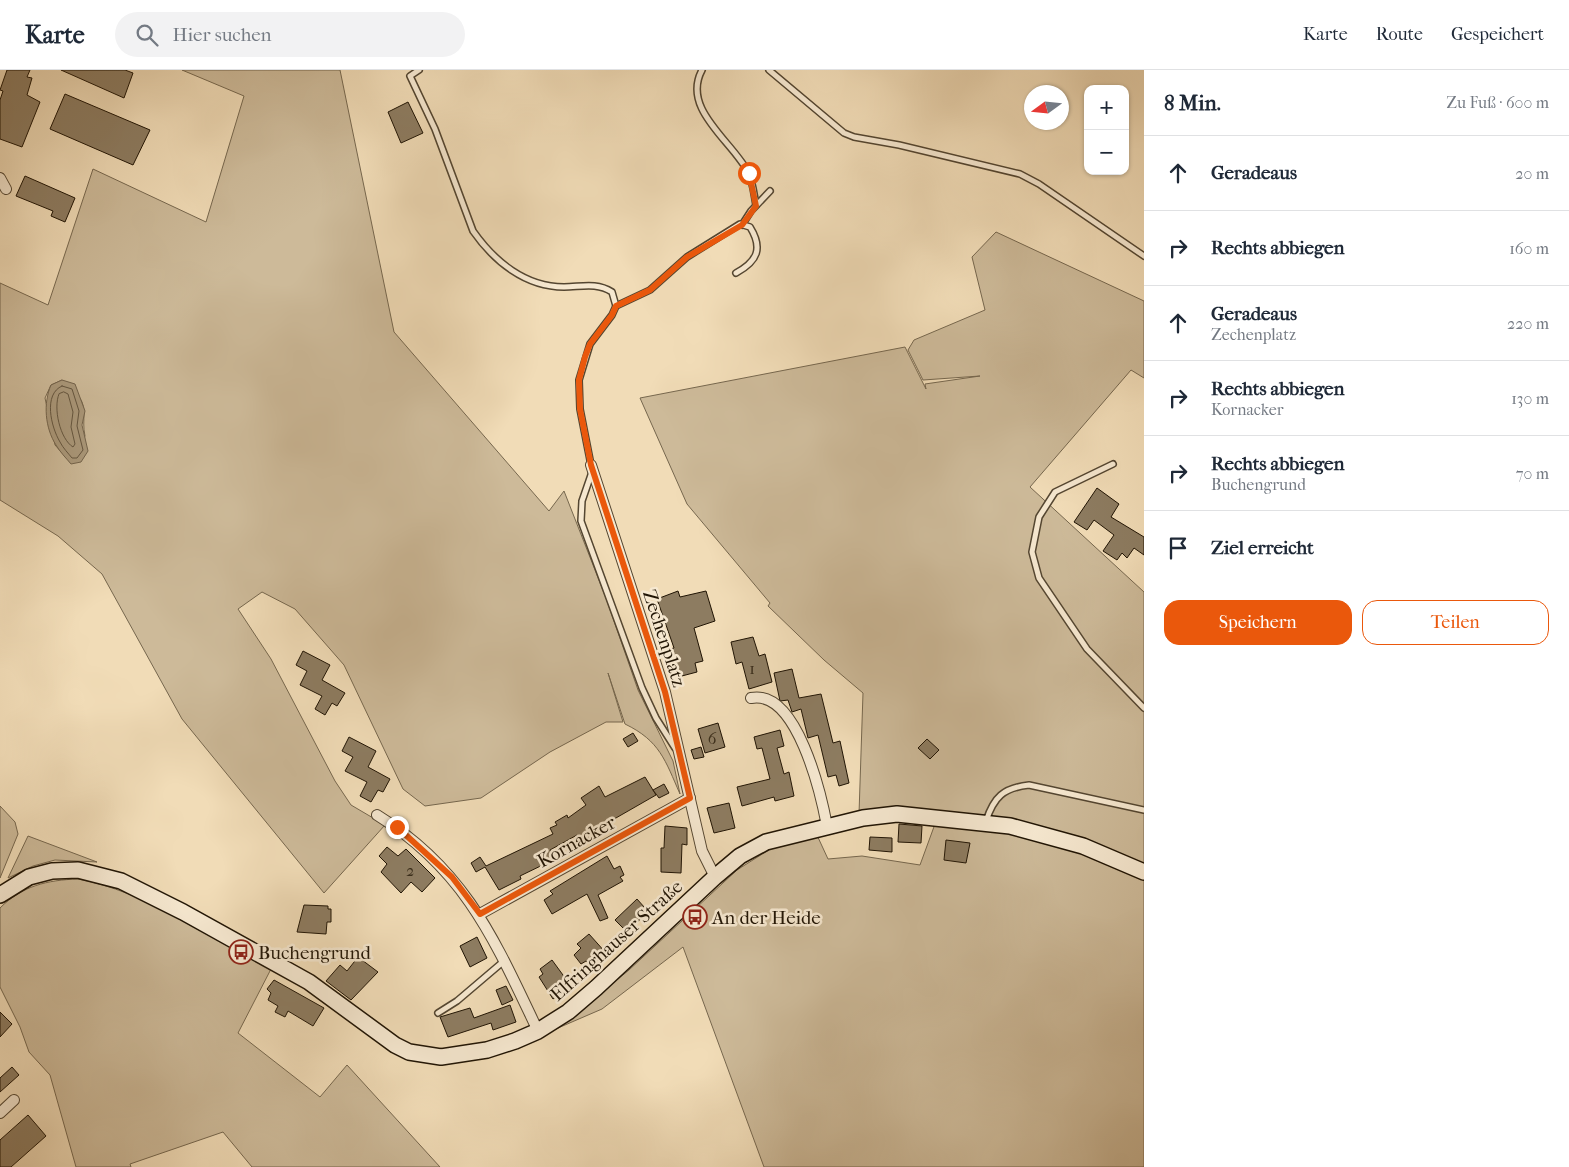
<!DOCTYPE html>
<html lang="de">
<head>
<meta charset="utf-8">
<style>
	body { margin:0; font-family:"IM FELL French Canon",serif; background:#f2f2f3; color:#1f2937 }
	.controls { position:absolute; right:15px; top:15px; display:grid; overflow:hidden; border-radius:10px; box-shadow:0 1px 4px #0004 }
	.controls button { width:45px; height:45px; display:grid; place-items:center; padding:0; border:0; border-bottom:1px solid #e0e1e3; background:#fff; color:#1f2937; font:25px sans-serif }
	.compass { position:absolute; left:1024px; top:15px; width:45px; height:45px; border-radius:50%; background:#fff; box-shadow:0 1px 4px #0004; rotate:255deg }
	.stop { position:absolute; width:15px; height:15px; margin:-11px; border:4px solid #ea580c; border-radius:50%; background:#fff }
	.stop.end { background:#ea580c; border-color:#fff; box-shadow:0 1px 5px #0008 }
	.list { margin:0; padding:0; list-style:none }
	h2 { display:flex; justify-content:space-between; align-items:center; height:65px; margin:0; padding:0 20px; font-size:21px }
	h2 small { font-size:16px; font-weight:400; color:#747a83 }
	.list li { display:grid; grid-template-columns:32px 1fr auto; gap:15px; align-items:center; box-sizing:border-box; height:75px; padding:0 20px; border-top:1px solid #e0e1e3 }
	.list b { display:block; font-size:19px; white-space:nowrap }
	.list p { margin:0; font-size:16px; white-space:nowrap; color:#747a83 }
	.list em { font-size:16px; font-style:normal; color:#747a83 }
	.actions { display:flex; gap:10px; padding:15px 20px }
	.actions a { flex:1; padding:11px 0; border:1px solid #ea580c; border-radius:15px; text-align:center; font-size:18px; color:#ea580c }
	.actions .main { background:#ea580c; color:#fff }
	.icon { flex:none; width:28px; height:28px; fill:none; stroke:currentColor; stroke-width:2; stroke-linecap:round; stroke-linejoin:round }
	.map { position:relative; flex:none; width:1144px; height:1097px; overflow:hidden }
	header { display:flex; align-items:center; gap:30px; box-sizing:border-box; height:70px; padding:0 25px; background:#fff; border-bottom:1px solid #e0e1e3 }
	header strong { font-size:24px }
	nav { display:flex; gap:28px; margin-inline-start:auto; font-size:18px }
	.search { width:350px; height:45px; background:#f2f2f3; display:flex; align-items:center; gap:12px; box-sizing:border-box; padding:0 18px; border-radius:28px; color:#747a83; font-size:19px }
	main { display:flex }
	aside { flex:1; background:#fff }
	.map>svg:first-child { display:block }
	.green { fill:#cdba99; stroke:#76674e; fill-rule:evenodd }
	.water { fill:#aa987a; stroke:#73634b }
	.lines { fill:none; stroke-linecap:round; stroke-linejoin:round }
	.shore { stroke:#65563f; stroke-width:1 }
	.building { fill:#8d7c61; stroke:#201404 }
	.lane-casing { stroke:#544631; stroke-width:8 }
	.street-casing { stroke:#544631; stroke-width:12 }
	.secondary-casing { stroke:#201404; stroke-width:18 }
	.lane { stroke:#f6e8d0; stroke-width:5 }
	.street { stroke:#f6e8d0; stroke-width:10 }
	.secondary { stroke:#f6e8d0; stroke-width:15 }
	.route { stroke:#ea580c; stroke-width:6 }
	.labels { text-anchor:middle; stroke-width:5; stroke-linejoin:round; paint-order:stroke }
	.number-label { font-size:16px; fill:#3b2e1b }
	.street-label { font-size:19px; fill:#201404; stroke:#f6e8d0 }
	.poi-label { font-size:19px; fill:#201404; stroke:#f6e8d0; text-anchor:start }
</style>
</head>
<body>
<header>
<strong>Karte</strong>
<div class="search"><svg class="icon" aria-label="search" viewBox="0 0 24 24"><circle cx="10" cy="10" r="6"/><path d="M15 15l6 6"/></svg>Hier suchen</div>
<nav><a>Karte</a><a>Route</a><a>Gespeichert</a></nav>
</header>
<main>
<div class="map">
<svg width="1144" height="1097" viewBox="0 0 1144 1097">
	<rect width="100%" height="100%" fill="#f1dcb7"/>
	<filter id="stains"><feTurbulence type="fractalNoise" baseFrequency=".004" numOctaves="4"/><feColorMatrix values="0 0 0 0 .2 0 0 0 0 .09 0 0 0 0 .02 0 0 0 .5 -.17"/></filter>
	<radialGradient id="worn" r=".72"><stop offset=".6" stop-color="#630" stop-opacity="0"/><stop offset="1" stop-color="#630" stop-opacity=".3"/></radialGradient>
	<g class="green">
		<path d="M182,0H340L394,262L549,441L564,421L606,528L638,620L673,691L680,724C665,690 660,671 625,654L608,603L623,652H606L550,682L481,728L425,736L403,719L344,595L295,539L262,522L238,539L271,589L335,711L351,735L385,755L324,823L182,649L102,504L58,466L0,430V213L48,235L93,99L206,152L244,26ZM62,310C72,319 84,327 84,342C84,351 83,357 85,366L71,393L55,375L45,328L51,315Z"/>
		<polygon points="996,162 1144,231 1144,308 1131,300 1030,417 1144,522 1144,797 1083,771 859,744 863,623 824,590 768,536 770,533 687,434 640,328 905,277 926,319 925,314 980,306 923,310 908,280 914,270 985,240 972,187"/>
		<polygon points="0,736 15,752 18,764 0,808"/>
		<path d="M935,754C969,758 1003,761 1037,770C1074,779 1109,795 1144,810V1097H764L683,877L602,939L558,958L629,900L737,800L775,776L816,763L828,789L862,786L920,795Z"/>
		<polygon points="28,766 97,792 55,790 33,796 8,808"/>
		<path d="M78,809C144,821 212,867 271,899L238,963L320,1027L347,995L440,1097H252L223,1062L130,1094L131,1097H76L50,1005L29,982L20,957L0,917V838C22,816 47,810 78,809Z"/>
	</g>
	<path class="water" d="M62,310L75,314L85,341L82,355L88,381L81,392L71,394C66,388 60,382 56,375C45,358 43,333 51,315Z"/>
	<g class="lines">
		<g class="shore">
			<path d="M62,316L72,319L79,341L77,356L83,380L77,388H72C68,383 63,378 60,372C51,357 43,324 62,316Z"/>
			<path d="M64,322L68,324L73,342L71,357L75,374L73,377C60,369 53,338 59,324Z"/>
		</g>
	</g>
	<g class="building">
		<polygon points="7,0 30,0 27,7 32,8 27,25 40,32 22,77 0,69 0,30 3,21 0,20"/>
		<polygon points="61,0 125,0 133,3 124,28"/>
		<polygon points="65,24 150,60 133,95 50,59"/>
		<polygon points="408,32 423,63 401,73 388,42"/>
		<polygon points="25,106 75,128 65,152 51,146 53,141 16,126"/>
		<polygon points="1097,418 1119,434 1111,447 1144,467 1144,485 1134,478 1127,488 1122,483 1117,490 1103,481 1114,465 1094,450 1087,460 1074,452"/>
		<polygon points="678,521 680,527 706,521 715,551 694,558 703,591 695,593 697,602 678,607 670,579 674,578 657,529"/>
		<polygon points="753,567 759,586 765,584 772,612 749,619 742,592 736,594 731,572"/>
		<polygon points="303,581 330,595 322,610 345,623 337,636 332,633 325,645 315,639 322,626 300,615 307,601 296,595"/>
		<polygon points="792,599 799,628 821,624 833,673 840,671 849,713 839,716 836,705 828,707 818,665 808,668 801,639 792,642 788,630 780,631 774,603"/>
		<polygon points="718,653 725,677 705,683 698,659"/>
		<polygon points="780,660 784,676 777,678 784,704 789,702 794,726 775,731 774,727 742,736 737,717 770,709 762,678 757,679 754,667"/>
		<polygon points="633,663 638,671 628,677 623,669"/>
		<polygon points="349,667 376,681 368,697 390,709 383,722 378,720 371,732 360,726 367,712 345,701 353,687 342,681"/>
		<polygon points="927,669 939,680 930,689 918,678"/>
		<polygon points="701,677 704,687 694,689 691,680"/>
		<polygon points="645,707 656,725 595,760 599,767 583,776 577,765 550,780 555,789 520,806 521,809 499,820 485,797 476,802 471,793 480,787 486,796 553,764 550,758 557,755 555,752 567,745 568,748 586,735 581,728 599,716 605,727"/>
		<polygon points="664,714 669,723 659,728 653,720"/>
		<polygon points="729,733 735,758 714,763 707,738"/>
		<polygon points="899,754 922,756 921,773 898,772"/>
		<polygon points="665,756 687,758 687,775 682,774 681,803 661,802 661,778 664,778"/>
		<polygon points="870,767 892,768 892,782 869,780"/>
		<polygon points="946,770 970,773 966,793 944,790"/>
		<polygon points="387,777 398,786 406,779 435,808 422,822 411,812 401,823 381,802 387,794 379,786"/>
		<polygon points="607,786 614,799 620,796 624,805 620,807 623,811 598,825 608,848 600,851 587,824 552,844 544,830 553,824 550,821"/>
		<polygon points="637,829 645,838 641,842 644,845 631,859 628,856 624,859 615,850"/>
		<polygon points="304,835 328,836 328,839 331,839 331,852 327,852 326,864 297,862"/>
		<polygon points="589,864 606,883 591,896 586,891 581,894 574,885 581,878 577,874"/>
		<polygon points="477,867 487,888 470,897 460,876"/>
		<polygon points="358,887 378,902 351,930 326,911 340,895 347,901"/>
		<polygon points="552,890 571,916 553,929 539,907 543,904 540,899"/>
		<polygon points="274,910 324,938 313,956 288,941 285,947 275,942 278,936 268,930 271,923 267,919"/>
		<polygon points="506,916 513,930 502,935 496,920"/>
		<polygon points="510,935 516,952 493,960 491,953 448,967 440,947 470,938 474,948"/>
		<polygon points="0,942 12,954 0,967"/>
		<polygon points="12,997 19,1005 0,1022 0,1008"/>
		<polygon points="28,1045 46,1066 11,1097 0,1097 0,1070"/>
	</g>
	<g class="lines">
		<g class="lane-casing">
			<g id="lane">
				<path d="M419,0L410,6L435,59L473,161C494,191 525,217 564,217C581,217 596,212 612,222L616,236L612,245L590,274L579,310L580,339L591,395"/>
				<path d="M702,0C681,39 732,71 748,102C753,112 754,125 756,135"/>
				<polyline points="769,0 844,63 854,67 899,75 1020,104 1039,114 1144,186"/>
				<polyline points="742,155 751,141 770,121"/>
				<path d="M616,236L650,220L687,187L740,154L750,157C763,178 758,191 736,203"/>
				<polyline points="1113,394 1055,422 1039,447 1032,482 1039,508 1087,579 1144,638"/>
				<polyline points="592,402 582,431 581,451 642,618 656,648 675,678"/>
				<path d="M986,751C994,727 1003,718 1029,715L1144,740"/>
				<polyline points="438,943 457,931 504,891"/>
			</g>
		</g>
		<g class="street-casing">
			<g id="street">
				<polyline points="0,108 6,119"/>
				<polyline points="591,395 665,622 702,781 715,807"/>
				<path d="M751,628C797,619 821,724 827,756"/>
				<path d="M377,745C466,800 495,871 538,961"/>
				<polyline points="480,844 690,728"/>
				<polyline points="0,1043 14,1030"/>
			</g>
		</g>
		<g class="secondary-casing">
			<polyline id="secondary" points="0,825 29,807 52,801 78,800 121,811 183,842 309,912 395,975 409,982 441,987 487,980 515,971 538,961 568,942 596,918 715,807 740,786 766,772 863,748 897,744 1010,756 1083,776 1144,802"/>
		</g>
		<use href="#lane" class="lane"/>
		<use href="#street" class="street"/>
		<use href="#secondary" class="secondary"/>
	</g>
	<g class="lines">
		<polyline class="route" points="397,757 452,807 480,844 690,728 665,622 591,395 580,339 579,310 585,287 590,274 612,245 616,236 650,220 687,187 742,155 756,136 749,103"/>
	</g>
	<defs>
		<g id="bus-ring" transform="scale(1.25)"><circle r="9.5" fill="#f6e8d0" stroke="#8f2418" stroke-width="1.5"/><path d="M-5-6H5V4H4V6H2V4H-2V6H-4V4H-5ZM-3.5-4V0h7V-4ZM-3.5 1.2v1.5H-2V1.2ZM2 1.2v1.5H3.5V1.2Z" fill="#8f2418"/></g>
	</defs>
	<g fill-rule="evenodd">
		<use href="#bus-ring" x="695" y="847"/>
		<use href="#bus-ring" x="241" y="882"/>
	</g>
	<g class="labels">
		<g class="number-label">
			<text x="752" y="604">1</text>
			<text x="712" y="674">6</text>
			<text x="410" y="806">2</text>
		</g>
		<g class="street-label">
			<text transform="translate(665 568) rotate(72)" y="7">Zechenplatz</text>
			<text transform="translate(576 771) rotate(-29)" y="7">Kornacker</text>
			<text transform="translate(616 870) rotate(-42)" y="7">Elfringhauser Straße</text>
		</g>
		<g class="poi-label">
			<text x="712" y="854">An der Heide</text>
			<text x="258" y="889">Buchengrund</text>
		</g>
	</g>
	<rect width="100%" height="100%" filter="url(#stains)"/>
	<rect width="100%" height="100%" fill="url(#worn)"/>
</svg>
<div class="controls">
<button>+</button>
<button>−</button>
</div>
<svg class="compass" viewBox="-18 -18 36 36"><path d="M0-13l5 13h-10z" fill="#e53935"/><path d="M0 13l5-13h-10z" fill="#747a83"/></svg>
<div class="stop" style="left:749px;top:103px"></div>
<div class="stop end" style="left:397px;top:757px"></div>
</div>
<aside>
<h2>8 Min.<small>Zu Fuß · 600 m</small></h2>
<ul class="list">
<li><svg class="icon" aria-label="ahead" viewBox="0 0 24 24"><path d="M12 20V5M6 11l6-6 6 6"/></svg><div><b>Geradeaus</b></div><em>20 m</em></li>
<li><svg class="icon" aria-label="right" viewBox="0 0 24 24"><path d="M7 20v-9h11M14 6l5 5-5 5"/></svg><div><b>Rechts abbiegen</b></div><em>160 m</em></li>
<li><svg class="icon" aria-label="ahead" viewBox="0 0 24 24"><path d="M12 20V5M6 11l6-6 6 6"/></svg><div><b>Geradeaus</b><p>Zechenplatz</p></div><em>220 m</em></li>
<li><svg class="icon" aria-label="right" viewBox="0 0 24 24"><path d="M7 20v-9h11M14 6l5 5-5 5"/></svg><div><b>Rechts abbiegen</b><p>Kornacker</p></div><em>130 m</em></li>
<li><svg class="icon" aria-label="right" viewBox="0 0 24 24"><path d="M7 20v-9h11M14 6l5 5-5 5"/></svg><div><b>Rechts abbiegen</b><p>Buchengrund</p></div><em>70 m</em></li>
<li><svg class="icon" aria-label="arrive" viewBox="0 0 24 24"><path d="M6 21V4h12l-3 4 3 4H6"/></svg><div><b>Ziel erreicht</b></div></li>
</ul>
<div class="actions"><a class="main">Speichern</a><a>Teilen</a></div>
</aside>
</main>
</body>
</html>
